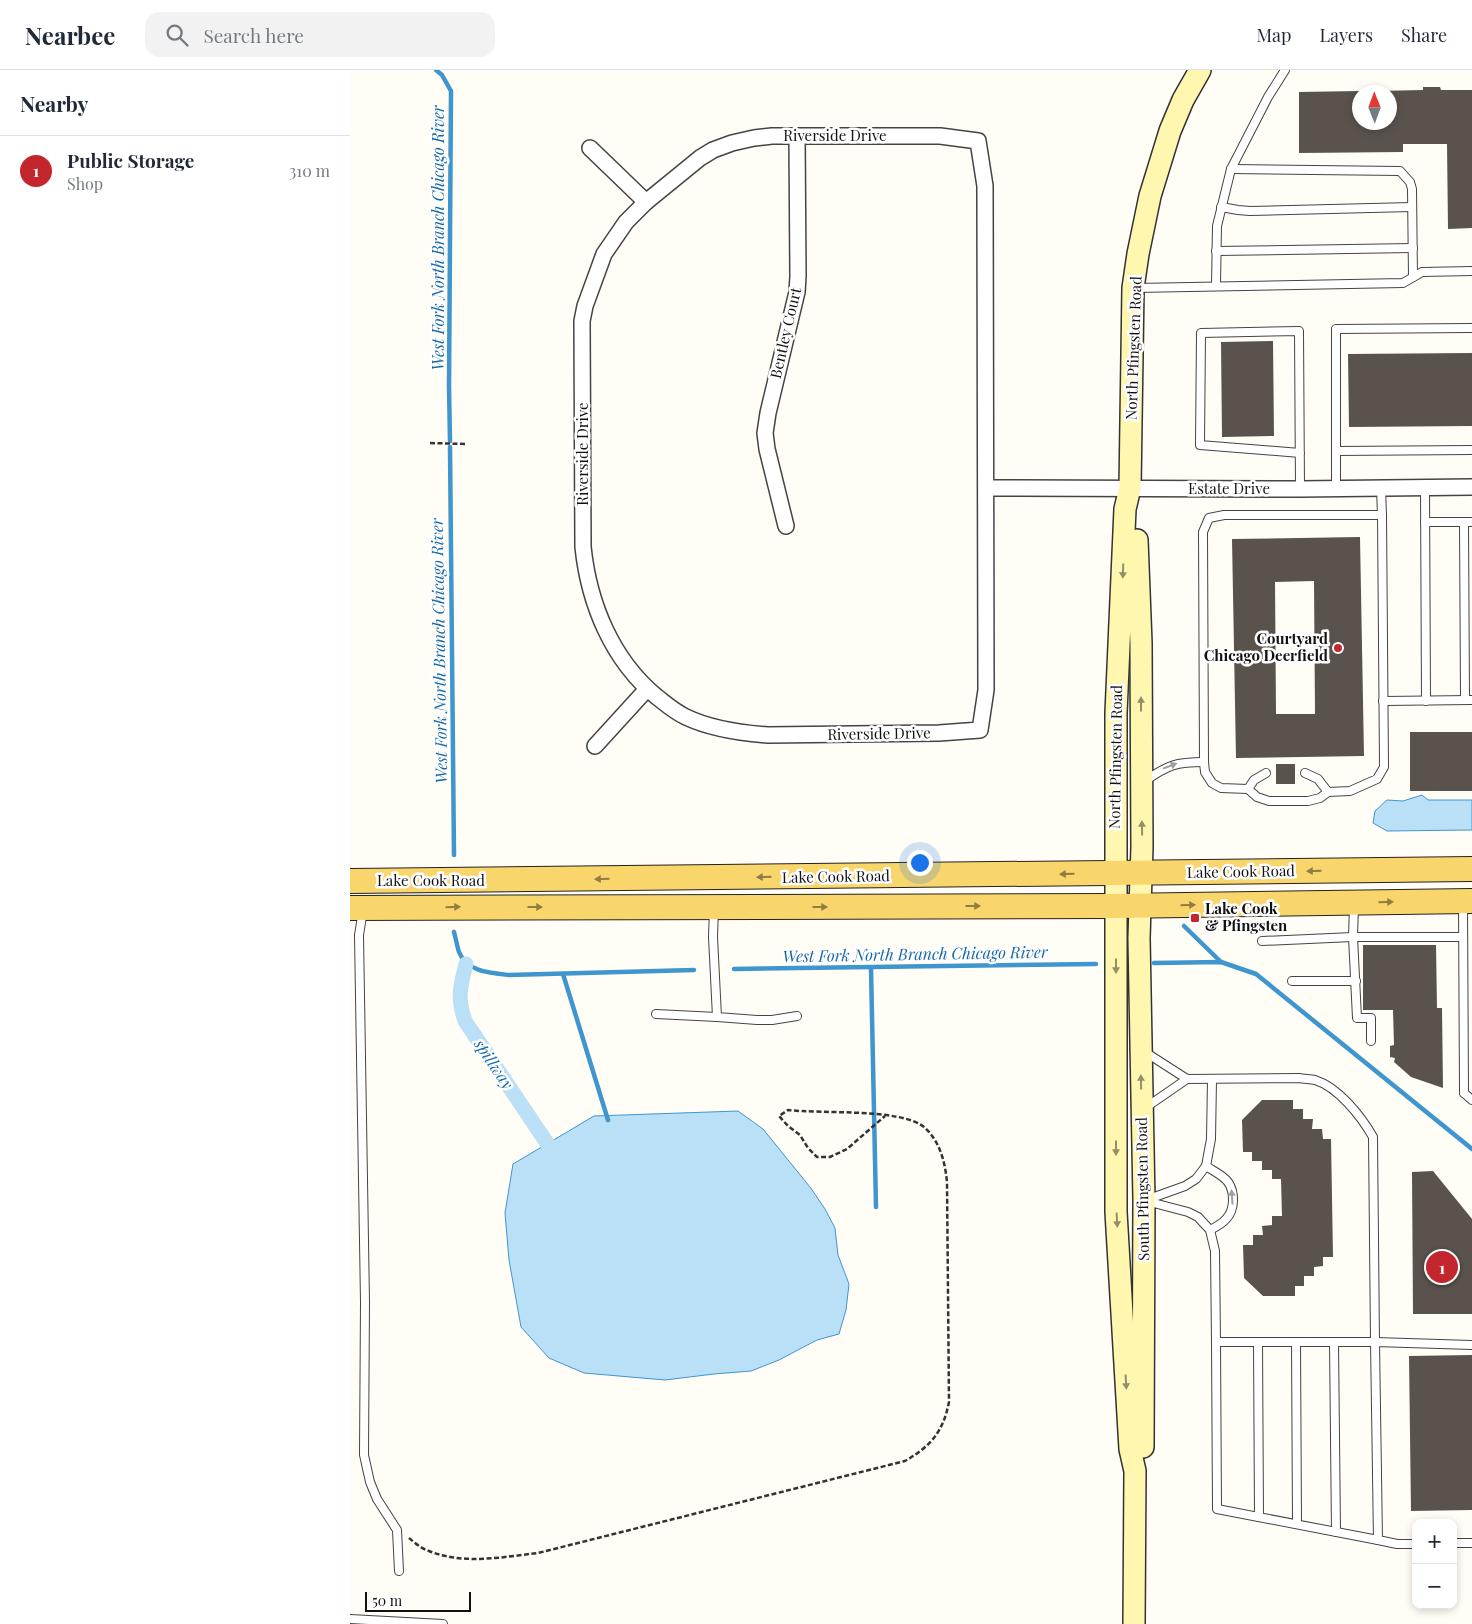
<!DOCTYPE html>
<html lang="en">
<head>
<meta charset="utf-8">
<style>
	body { margin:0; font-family:"Playfair Display",serif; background:#f2f2f3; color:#1f2937 }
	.controls { position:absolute; right:15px; bottom:15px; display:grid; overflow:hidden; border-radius:10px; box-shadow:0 2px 8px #0003 }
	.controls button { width:45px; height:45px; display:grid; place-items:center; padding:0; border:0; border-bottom:1px solid #e0e1e3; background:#fff; color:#1f2937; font:25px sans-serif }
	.compass { position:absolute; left:1002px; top:15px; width:45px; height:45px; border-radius:50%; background:#fff; box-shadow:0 2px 8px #0003; rotate:359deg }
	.scale { position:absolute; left:15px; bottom:12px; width:106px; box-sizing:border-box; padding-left:5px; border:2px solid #111; border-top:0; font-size:14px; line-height:18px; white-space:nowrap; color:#111; -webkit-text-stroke:4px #fff; paint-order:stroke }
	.you { position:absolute; left:569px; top:792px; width:18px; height:18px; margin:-12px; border:4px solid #fff; border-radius:50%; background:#1a73e8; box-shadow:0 0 0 8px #1a73e833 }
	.badge { display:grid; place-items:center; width:32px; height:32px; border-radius:50%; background:#c4262e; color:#fff; font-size:16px; font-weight:700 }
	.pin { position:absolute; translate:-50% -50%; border:2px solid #fff; box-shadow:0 1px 5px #0006 }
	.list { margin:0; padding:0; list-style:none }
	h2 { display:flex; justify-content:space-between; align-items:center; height:65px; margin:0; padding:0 20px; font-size:21px }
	h2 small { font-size:16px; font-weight:400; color:#747a83 }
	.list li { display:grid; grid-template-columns:32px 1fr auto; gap:15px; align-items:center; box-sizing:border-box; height:70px; padding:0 20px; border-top:1px solid #e0e1e3 }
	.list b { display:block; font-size:19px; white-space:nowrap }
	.list p { margin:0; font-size:16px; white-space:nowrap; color:#747a83 }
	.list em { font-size:16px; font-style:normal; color:#747a83 }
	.icon { flex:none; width:28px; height:28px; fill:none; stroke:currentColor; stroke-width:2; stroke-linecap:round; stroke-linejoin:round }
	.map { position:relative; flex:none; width:1122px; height:1554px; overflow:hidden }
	header { display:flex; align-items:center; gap:30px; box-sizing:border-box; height:70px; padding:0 25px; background:#fff; border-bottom:1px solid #e0e1e3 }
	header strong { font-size:24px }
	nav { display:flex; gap:28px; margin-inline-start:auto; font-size:18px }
	.search { width:350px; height:45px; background:#f2f2f3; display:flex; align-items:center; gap:12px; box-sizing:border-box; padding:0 18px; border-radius:15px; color:#747a83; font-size:19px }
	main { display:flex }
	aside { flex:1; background:#fff }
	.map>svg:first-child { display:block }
	.water { fill:#b9e0f7; stroke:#3f96cf }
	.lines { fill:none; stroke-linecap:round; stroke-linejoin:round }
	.stream { stroke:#3f96cf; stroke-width:4.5 }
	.canal { stroke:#b9e0f7; stroke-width:15 }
	.building { fill:#5a524d; fill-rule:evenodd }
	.lane-casing { stroke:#444; stroke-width:10 }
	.street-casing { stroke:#444; stroke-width:18 }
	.secondary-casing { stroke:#333; stroke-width:24 }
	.primary-casing { stroke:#222; stroke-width:26 }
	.path { stroke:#333; stroke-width:2.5; stroke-dasharray:5 2.5; stroke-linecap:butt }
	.lane { stroke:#fff; stroke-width:8 }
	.street { stroke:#fff; stroke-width:15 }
	.secondary { stroke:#fff6b0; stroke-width:21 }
	.primary { stroke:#f9d66b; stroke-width:24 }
	.oneway { fill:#948f68 }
	.oneway2 { fill:#a0a0a0 }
	.oneway3 { fill:#917d42 }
	.poi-dot { fill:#c4262e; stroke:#fff; stroke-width:2 }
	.labels { text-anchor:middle; stroke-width:5; stroke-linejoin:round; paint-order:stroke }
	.street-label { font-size:15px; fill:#111; stroke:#fff }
	.poi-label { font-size:15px; font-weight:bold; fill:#111; stroke:#fff; text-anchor:end }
	.water-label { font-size:16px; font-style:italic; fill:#1768a6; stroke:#fff }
</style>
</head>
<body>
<header>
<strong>Nearbee</strong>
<div class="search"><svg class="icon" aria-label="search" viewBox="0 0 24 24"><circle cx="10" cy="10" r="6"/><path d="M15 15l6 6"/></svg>Search here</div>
<nav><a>Map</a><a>Layers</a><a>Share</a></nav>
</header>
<main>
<aside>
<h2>Nearby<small></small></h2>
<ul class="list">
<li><span class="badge">1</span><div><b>Public Storage</b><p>Shop</p></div><em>310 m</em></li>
</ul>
</aside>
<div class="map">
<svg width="1122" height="1554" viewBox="0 0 1122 1554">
	<rect width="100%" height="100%" fill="#fffdf5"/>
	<g class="water">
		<polygon points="1072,725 1078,730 1122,730 1122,760 1037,761 1023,753 1025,741 1037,730 1053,731"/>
		<polygon points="388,1041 413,1059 460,1117 475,1139 485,1158 488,1185 499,1214 496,1240 489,1264 467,1270 429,1290 401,1301 364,1304 315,1310 234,1303 199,1288 171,1257 159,1190 155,1143 163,1094 244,1046"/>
	</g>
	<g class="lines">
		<g class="stream">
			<polyline points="86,0 92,5 101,21 99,317 100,371"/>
			<polyline points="100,377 104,785"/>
			<polyline points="834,856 871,892"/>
			<path d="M104,862C106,869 107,876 109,882C117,902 140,903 159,905L344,900"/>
			<polyline points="804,893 871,892 906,904 1122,1079"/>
			<polyline points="521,898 526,1137"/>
			<polyline points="384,899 746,894"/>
			<polyline points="213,904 258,1050"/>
		</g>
		<path class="canal" d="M116,894C110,918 107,927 115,951L205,1085"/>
	</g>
	<g class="building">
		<polygon points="1073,17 1090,17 1091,20 1122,20 1122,158 1098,159 1097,74 1053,74 1053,82 949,83 949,22 1009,21 1009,52 1040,52 1040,22 1028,22 1027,21 1073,20"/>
		<polygon points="923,271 924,366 872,367 871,272"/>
		<polygon points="1122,283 1122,356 999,357 998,284"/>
		<path d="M1010,467L1014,686L886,688L882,469ZM964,511L965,644H926L925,512Z"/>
		<rect x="1060" y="662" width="62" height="59"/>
		<rect x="926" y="694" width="19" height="20"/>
		<polygon points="1013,875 1086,875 1087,938 1092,938 1093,1018 1061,1007 1044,992 1045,988 1040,987 1040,976 1044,975 1043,940 1013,940"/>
		<polygon points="912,1030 943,1030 943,1039 953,1039 953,1049 963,1049 962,1059 972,1059 973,1069 981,1069 983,1187 973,1187 973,1196 964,1197 964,1206 954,1206 954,1216 945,1216 945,1226 913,1226 894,1208 893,1175 903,1175 903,1165 913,1165 912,1156 922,1155 922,1146 932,1146 931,1109 922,1109 922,1100 912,1100 912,1091 902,1091 902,1082 893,1082 892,1050"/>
		<polygon points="1083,1101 1122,1149 1122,1244 1063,1244 1062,1102"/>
		<polygon points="1122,1285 1122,1440 1061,1441 1059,1286"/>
	</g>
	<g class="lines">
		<g class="lane-casing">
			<g id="lane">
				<polyline points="881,99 1050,101 1060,112 1062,119 1063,207"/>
				<polyline points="871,137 888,140 900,141 1062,137"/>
				<polyline points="866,181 1063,178"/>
				<polyline points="866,216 867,156 881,99 918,27 935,0"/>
				<polyline points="785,218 1053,213 1072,202 1122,201"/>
				<polyline points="986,381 1122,380"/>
				<polyline points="950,383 850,375 851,263 949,261 950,419"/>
				<polyline points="1031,418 1032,445 1034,697 1027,709 1000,721 978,722 970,728 958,731 919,731 907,727 898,719 871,718 862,713 855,702 854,692 853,462 859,448 874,445 1032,445"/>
				<polyline points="1075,418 1076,631"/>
				<polyline points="986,419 986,259 1122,258"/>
				<polyline points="1075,452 1122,452"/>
				<polyline points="1114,452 1115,630"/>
				<polyline points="1033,631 1122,630"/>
				<polyline points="955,703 968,709 978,722"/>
				<path d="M795,711C818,695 826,692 854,692"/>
				<polyline points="898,719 904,710 916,703"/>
				<polyline points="1113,833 1114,1023"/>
				<polyline points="1004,835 1003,867 1007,948 1021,948 1021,971"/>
				<polyline points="364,839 363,867 367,947 407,950 422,950 447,946"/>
				<polyline points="13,840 9,865 15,1232 14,1385 20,1412 27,1429 47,1460 49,1501"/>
				<polyline points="912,871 1003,867 1113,867"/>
				<polyline points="942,911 1006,911"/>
				<polyline points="306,944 367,947"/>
				<path d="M795,982L837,1009L949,1008C954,1009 960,1009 965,1010C988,1017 1011,1046 1023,1067L1025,1272H866L865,1181L860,1160L848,1147L838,1142L796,1131"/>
				<polyline points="1114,1023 1122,1030"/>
				<polyline points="795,1038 837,1009"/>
				<path d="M856,1096C863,1101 873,1105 878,1112C885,1122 885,1140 876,1149C872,1154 866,1157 860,1160"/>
				<polyline points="796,1130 835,1116 846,1109 856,1096 861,1069 862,1010"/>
				<polyline points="866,1272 867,1439 1028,1470 1025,1272 1122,1275"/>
				<polyline points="908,1272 909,1447"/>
				<polyline points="946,1272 947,1454"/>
				<polyline points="984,1272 986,1462"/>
				<polyline points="1028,1470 1047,1474 1066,1474"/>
				<polyline points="1103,1473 1122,1473"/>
				<polyline points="0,1549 93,1554"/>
			</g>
		</g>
		<g class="street-casing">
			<g id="street">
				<path d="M422,66H590L628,71L635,116L636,620L630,660L589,663L418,665C390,663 361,659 336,647C325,642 316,634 307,627C262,590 239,534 233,477L232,251L235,236L254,184L276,152L296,132L350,88L363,80L382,73L404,68Z"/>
				<polyline points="240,78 296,132"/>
				<polyline points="636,418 950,419 1122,417"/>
				<polyline points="436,456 417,379 415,363 418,343 447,222 448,206 447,66"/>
				<polyline points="245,676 297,619"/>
			</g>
		</g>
		<g class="secondary-casing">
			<g id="secondary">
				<polyline points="787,470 791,573 792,777 789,868 794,1130 793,1377"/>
				<polyline points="784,1554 785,1401 780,1379 766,1142 766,643 775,439 780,418 783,218 788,184 800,126 820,61 833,30 850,0"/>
			</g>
		</g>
		<g class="primary-casing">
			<g id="primary">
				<polyline points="0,811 1122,799"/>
				<polyline points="0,838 766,836 1122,831"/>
			</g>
		</g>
		<g class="path">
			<polyline points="80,373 115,374"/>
			<path d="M59,1468C65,1473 72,1479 79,1481C113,1495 153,1487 188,1483L555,1391C581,1376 593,1362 599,1332L597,1112C595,1092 590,1071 574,1057C551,1038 470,1044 438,1040L429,1046L438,1056L450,1065L458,1078L467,1087H480L497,1079L535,1046"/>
		</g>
		<use href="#lane" class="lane"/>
		<use href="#street" class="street"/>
		<use href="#secondary" class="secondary"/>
		<use href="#primary" class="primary"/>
	</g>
	<defs><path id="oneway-solid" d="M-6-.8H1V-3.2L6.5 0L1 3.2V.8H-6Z" transform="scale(1.25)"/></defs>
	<g class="oneway">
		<use href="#oneway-solid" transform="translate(773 501) rotate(92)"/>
		<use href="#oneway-solid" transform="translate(791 634) rotate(-90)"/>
		<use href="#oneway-solid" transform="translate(792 758) rotate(-91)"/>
		<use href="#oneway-solid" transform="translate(766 896) rotate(90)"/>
		<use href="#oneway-solid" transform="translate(791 1012) rotate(-91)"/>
		<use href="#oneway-solid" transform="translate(766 1078) rotate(90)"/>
		<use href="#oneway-solid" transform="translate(767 1150) rotate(87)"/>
		<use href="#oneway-solid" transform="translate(776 1312) rotate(87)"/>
	</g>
	<g class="oneway2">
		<use href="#oneway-solid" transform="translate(820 696) rotate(-21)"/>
		<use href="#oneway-solid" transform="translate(882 1127) rotate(-94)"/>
	</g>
	<g class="oneway3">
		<use href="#oneway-solid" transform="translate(964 801) rotate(179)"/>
		<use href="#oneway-solid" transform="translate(717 804) rotate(179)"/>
		<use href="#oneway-solid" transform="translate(414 807) rotate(179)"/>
		<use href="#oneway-solid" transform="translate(252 809) rotate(179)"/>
		<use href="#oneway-solid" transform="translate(1036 832) rotate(-1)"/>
		<use href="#oneway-solid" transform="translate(838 835) rotate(-1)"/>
		<use href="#oneway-solid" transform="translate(623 836)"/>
		<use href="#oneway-solid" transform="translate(103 837) rotate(-1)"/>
		<use href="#oneway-solid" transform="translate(185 837)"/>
		<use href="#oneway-solid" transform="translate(470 837)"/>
	</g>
	<g class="poi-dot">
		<circle cx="988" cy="578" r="5"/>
		<rect x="840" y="843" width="10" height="10" rx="2.5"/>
	</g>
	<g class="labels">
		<g class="street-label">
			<text x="485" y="71">Riverside Drive</text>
			<text transform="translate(436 263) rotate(-77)" y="5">Bentley Court</text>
			<text transform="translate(784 278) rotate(-88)" y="5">North Pfingsten Road</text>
			<text transform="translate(233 384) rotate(-90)" y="5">Riverside Drive</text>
			<text x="879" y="424">Estate Drive</text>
			<text transform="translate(529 664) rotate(-1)" y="5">Riverside Drive</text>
			<text transform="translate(766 687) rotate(-89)" y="5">North Pfingsten Road</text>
			<text transform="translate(891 802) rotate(-1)" y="5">Lake Cook Road</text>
			<text transform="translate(486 807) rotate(-1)" y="5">Lake Cook Road</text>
			<text x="81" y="816">Lake Cook Road</text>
			<text transform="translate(793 1119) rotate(-91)" y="5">South Pfingsten Road</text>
		</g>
		<g class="poi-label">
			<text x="978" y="574">Courtyard<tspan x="978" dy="17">Chicago Deerfield</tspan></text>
			<text x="855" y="844" text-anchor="start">Lake Cook<tspan x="855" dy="17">&amp; Pfingsten</tspan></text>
		</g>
		<g class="water-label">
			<text transform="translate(88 168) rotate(-90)" y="6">West Fork North Branch Chicago River</text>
			<text transform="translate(89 581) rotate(-91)" y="6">West Fork North Branch Chicago River</text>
			<text transform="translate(565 884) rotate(-1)" y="6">West Fork North Branch Chicago River</text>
			<text transform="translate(144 994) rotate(56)" y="6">spillway</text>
		</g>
	</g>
</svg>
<div class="controls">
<button>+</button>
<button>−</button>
</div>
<svg class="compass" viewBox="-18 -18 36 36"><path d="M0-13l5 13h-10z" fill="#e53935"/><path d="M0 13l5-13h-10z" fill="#747a83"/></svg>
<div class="scale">50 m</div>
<div class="you"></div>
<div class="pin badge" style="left:1092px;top:1197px">1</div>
</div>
</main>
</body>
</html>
